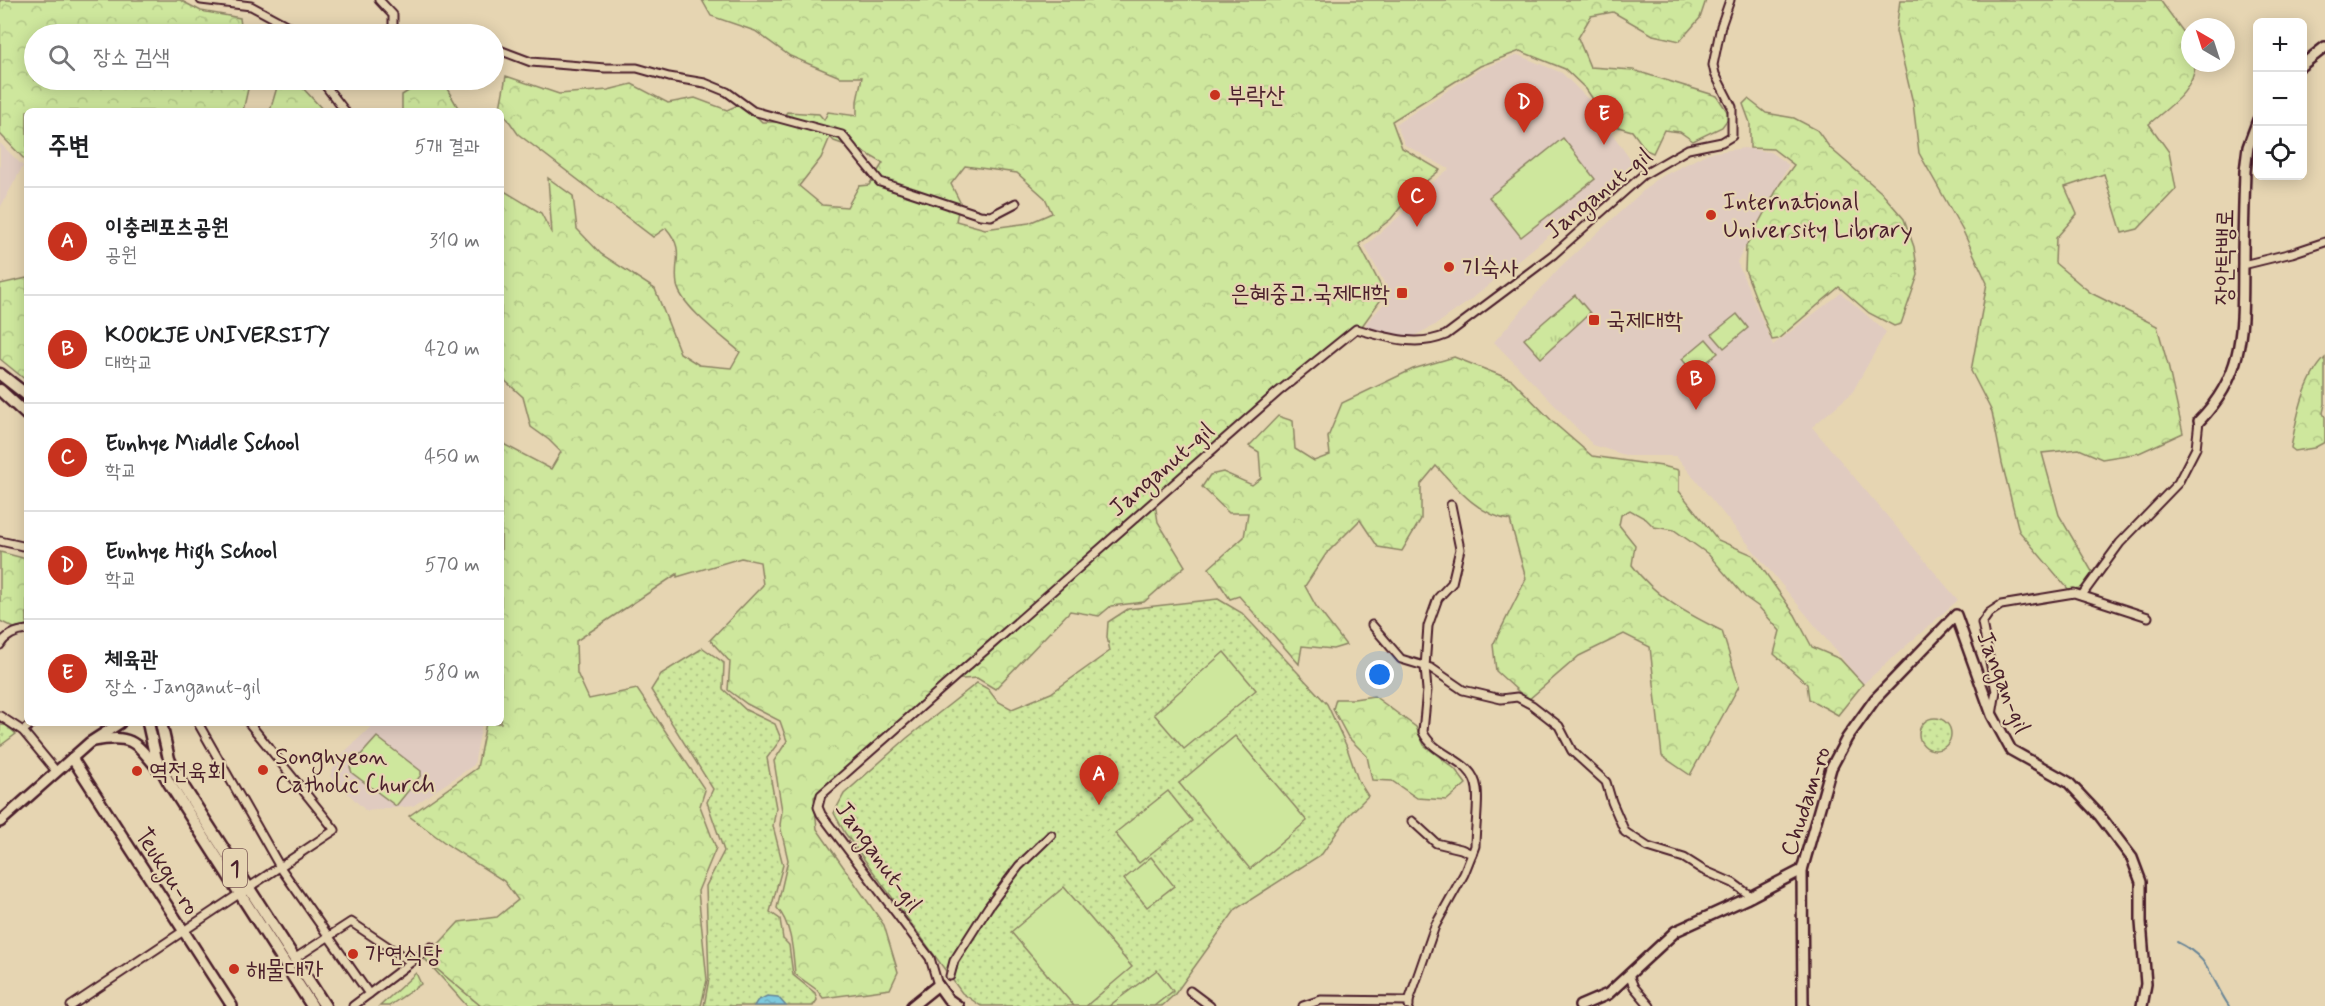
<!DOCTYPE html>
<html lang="ko">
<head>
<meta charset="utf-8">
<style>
	body { margin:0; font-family:Mynerve,"Poor Story",sans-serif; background:#f2f2f2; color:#202124 }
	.controls { position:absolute; right:18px; top:18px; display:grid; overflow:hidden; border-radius:9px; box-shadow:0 3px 15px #0003 }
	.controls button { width:54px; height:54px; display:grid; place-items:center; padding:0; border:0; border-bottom:2px solid #e0e0e0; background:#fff; color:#202124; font:30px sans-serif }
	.compass { position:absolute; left:2181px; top:18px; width:54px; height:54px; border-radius:50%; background:#fff; box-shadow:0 3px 15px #0003; rotate:321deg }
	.you { position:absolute; left:1380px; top:675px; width:21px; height:21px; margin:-15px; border:4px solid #fff; border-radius:50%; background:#1a73e8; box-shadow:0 0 0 9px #1a73e833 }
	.badge { display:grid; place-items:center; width:39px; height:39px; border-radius:50%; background:#c8321e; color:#fff; font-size:20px; font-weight:700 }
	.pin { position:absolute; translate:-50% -50px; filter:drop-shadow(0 2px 3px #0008) }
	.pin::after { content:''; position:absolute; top:32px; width:21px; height:18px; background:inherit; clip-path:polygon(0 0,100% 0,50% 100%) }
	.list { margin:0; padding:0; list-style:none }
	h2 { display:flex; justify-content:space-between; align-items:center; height:78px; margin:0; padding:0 24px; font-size:26px }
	h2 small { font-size:20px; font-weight:400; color:#757577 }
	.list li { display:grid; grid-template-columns:39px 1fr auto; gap:18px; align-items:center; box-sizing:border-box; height:108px; padding:0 24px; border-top:2px solid #e0e0e0 }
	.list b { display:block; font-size:22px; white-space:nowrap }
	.list p { margin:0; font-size:20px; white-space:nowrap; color:#757577 }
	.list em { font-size:20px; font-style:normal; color:#757577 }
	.icon { flex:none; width:33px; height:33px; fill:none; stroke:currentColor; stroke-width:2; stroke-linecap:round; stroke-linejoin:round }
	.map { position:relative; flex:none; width:2325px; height:1006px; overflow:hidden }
	.search { position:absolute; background:#fff; box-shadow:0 3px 15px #0003; left:24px; top:24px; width:480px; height:66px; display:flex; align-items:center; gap:15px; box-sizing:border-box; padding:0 21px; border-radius:33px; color:#757577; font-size:22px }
	.panel { position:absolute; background:#fff; box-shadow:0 3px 15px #0003; left:24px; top:108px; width:480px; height:618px; border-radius:9px }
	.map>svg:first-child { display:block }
	.built { fill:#e0cbc0 }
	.grass { fill:url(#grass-tufts); stroke:#8c8364; stroke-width:1.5 }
	.forest { fill:url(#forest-crowns); stroke:#8c8364; stroke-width:1.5; fill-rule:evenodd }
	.park { fill:url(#park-dots); stroke:#8c8364; stroke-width:1.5 }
	.pitch { fill:#cee79d; stroke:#8c8364; stroke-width:1.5 }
	.water { fill:url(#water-ripples); stroke:#698596; stroke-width:1.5 }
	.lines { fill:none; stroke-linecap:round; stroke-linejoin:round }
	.stream { stroke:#698596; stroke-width:2 }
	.street-casing { stroke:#4a1f2b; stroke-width:11 }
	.secondary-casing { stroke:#4a1f2b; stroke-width:14 }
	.primary-casing { stroke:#4a1f2b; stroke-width:15 }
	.street { stroke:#e6d5b2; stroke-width:7 }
	.secondary { stroke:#e6d5b2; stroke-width:9 }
	.primary { stroke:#e6d5b2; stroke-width:10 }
	.poi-dot { fill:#c8321e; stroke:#e6d5b2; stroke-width:2 }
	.labels { text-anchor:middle; stroke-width:4.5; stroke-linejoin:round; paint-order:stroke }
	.shield { fill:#e6d5b2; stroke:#795654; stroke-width:1.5 }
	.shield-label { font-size:22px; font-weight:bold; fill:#4a1f2b }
	.poi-label { font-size:24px; fill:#4a1f2b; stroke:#e6d5b2; text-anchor:start }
	.street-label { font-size:24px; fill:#4a1f2b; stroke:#e6d5b2 }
</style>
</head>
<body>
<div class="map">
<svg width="2325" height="1006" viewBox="0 0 2325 1006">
	<defs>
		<pattern id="grass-tufts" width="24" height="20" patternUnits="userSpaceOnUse" patternTransform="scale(1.5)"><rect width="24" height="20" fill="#cee79d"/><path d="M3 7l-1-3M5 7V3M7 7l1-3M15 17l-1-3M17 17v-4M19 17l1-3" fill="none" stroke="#b2c687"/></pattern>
		<pattern id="forest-crowns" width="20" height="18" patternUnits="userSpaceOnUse" patternTransform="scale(1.5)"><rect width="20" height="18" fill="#cee79d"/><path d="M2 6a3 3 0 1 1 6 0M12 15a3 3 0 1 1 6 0" fill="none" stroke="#b2c687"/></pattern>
		<pattern id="park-dots" width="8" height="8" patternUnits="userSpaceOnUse" patternTransform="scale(1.5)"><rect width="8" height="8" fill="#cee79d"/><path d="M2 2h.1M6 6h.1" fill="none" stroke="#b2c687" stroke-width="1.8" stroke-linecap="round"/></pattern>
		<pattern id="water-ripples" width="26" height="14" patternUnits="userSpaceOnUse" patternTransform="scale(1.5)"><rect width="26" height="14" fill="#7dc9dd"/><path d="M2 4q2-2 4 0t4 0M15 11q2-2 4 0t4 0" fill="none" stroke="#6eacbe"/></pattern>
	</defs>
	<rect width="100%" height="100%" fill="#e6d5b2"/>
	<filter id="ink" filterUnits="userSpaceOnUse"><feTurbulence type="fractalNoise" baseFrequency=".0167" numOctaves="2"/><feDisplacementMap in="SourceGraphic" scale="12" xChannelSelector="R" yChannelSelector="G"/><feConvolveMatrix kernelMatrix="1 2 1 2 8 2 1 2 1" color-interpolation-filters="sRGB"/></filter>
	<g filter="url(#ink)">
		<g class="built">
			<polygon points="1518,55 1562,73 1589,100 1634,165 1472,299 1437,324 1408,339 1365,329 1367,322 1391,296 1365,246 1402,214 1425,188 1449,169 1405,145 1396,124 1479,70"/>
			<polygon points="0,143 23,166 0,208"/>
			<polygon points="1744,148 1770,152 1789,165 1737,262 1773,345 1841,293 1886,332 1852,393 1812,427 1958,600 1863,684 1676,456 1628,456 1593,445 1494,342 1560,267 1655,180 1708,153"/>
			<polygon points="375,723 482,723 474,765 413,806 366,811 330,776 338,758"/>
		</g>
		<g class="grass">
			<polygon points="1575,295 1590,313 1541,358 1524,339"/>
			<polygon points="425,959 481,1006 467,1006"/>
			<polygon points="416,973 421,984 389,1006 380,1006"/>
		</g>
		<g class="forest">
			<polygon points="0,0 180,0 201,11 240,18 242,34 34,34 34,80 247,80 248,89 243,111 27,111 27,162 0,134"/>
			<path d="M702,0H1706L1700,18L1680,41L1653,35L1613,12L1591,16L1578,38L1590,67L1633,70L1717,96L1730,116L1722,127L1693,141L1680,132L1664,130L1653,153L1646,150L1632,131L1611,125L1586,89L1565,69L1520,51L1480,66L1392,121L1402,148L1440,170L1414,191L1391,219L1359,244L1385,294L1362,326L1279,392L1155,503L1158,522L1185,566L1144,602L1111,606L1099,616L1070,611L995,689L977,678L949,680L814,797L817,829L884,925L898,972L890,989L823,998L817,990L795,974C793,953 792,924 777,908L788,860L780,825L782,811L774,761L787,741L780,721L747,704L728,690L730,662L710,640L763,585L760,562L741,558L677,577V574L576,641L577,673L589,699L637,689L705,790L700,806L716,848L698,891L707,980L701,1006H481L425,959L459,922L497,917L518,900L504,881L452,848L409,816L477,768L486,723H501V438L505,445L551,469L561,452L549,440L531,427L523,397L501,377V189L541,213L552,234L548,178L573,196L577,229L601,254L655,289L680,353L699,365L731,368L740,352C724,338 681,306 677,285C673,260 686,251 666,228L653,237L518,134L500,108L506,76L559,94L608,90L632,84L668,103L695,98L727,110L743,103L762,122H779L787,112L819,114L824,120L828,112L857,116V101L862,77H840L790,56L755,31L711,16ZM830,137L834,141L862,151L883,163L869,185L859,186L847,207L822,205L799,186L821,158ZM965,166L1017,173L1045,198L1052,213L1029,223L985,229L956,221L960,202L951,184Z"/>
			<path d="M1900,0H2160L2190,41V63H2195C2196,90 2167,108 2149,124L2169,152L2176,189L2138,229L2122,233L2104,174L2065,187L2077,214L2056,238L2055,263L2091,293L2157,326L2168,365L2183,433L2139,453L2102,459L2079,449L2042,453L2059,515L2094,575L2086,587L2069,590L2019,531L2002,463L1992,412L1971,371L1987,283L1963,231L1919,153L1913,103L1896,31Z"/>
			<polygon points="283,80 300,85 324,111 270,111 277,87"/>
			<polygon points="429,80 442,80 460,111 402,111 402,95 424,81"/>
			<polygon points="1748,99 1766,113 1794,118 1817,130 1830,148 1881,192 1904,219 1914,247 1918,275 1901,324 1894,326 1869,313 1839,287 1778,339 1772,340 1745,270 1746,246 1780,184 1794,165 1773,149 1750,148 1750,123 1743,104"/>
			<polygon points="27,278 27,381 0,359 0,284"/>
			<path d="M1454,357L1512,380L1554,423L1592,456L1662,466L1679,470V491L1718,540L1753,555L1795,615L1812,647L1840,659L1863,684L1838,715L1809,699L1807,684L1774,654L1780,631L1759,607L1745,597L1708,554L1674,530L1654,527L1646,519L1630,510L1621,515L1619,525L1635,545L1632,565C1655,597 1688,614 1722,631L1739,686L1690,775L1662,756L1650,647L1624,634L1579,656L1528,700L1496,671L1493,645L1526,579L1510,520C1478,515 1457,488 1436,466L1421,484V519L1402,551L1378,547L1360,520L1326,554L1305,586L1316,606L1346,645L1333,649L1302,646L1299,664L1239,596L1230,599L1209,568L1244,537L1248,513H1229L1202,487L1210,475L1223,472L1252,485L1261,478L1259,452L1249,446L1278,416L1293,421L1295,449L1314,461L1330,455L1328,437L1342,403L1413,369Z"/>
			<path d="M2325,358V404L2323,413L2325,417V442L2314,448L2295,451L2291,448C2296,419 2304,379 2325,358Z"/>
			<polygon points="0,552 27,559 27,625 14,628 0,621"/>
			<polygon points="1374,696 1416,727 1424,745 1455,769 1466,784 1447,800 1417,798 1392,781 1372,780 1367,756 1348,737 1333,709 1336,699 1354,699"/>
		</g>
		<g class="park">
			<polygon points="1218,599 1242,613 1327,704 1346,745 1358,780 1368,796 1348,816 1322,854 1236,909 1175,994 1162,1006 981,1006 962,993 845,833 834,813 844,794 907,738 977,683 988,689 997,701 1012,709 1051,693 1110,651 1107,637 1108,622 1128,609"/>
			<polygon points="703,648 724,663 723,689 746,710 775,724 781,739 767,758 776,808 773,826 783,865 770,912 780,919 783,939 789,945 793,975 815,993 817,1000 813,1006 704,1006 709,979 706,886 724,851 707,802 713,789 651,690 661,674"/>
			<circle cx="1935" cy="734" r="16"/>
			<polygon points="0,725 6,725 16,734 0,746"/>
		</g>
		<g class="pitch">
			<polygon points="1563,138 1595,179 1521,237 1489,197"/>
			<polygon points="1737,314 1748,328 1724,348 1712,334"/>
			<polygon points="1706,339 1718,353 1693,373 1682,359"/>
			<polygon points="1224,652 1256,690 1184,749 1154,714"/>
			<polygon points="1235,736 1307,821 1250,869 1179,783"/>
			<polygon points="377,737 421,771 421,775 396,806 352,773 350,767"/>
			<polygon points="1168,791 1192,821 1139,863 1115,833"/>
			<polygon points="1151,857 1174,886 1147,907 1124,879"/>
			<polygon points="1064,887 1132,967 1086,1006 1074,1006 1011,932"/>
			<polygon points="1157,970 1173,991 1154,1006 1109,1006"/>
		</g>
		<polygon class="water" points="767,996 778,997 786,1006 754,1006 757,1001"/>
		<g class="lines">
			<path class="stream" d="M2177,942C2211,958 2210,978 2229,1006"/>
			<g class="street-casing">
				<g id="street">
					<polyline points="201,0 251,6 303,34"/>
					<polyline points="379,0 393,15 393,34"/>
					<polyline points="494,48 531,62 605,68 637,68 669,77 705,83 727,92 753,111 842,135 880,182 980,215 991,216 1016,203"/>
					<polyline points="321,80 345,111"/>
					<polyline points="2243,265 2292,253 2325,242"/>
					<path d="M1451,505L1460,549L1452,583L1438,598L1428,626L1425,667L1427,690L1423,732C1435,758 1473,758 1477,789C1479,803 1475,829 1475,846L1472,854"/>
					<polyline points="0,541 27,547"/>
					<polyline points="2082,595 2120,543 2178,483 2196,448 2199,421"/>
					<polyline points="1372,625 1401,659 1431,668 1463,690 1501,699 1517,697 1532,705 1559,726 1572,751 1606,782 1612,802 1625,832 1648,847 1684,858 1703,870 1733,883 1752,897"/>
					<path d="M0,645C5,636 16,631 27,630"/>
					<polyline points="1992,715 1996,691 1982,623 1989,613 2001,605 2074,593 2148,617"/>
					<polyline points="0,716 23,731 56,771"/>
					<polyline points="198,723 280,867 369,994 353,1006"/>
					<polyline points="23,731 32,723"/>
					<polyline points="294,959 351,922 411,962"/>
					<polyline points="1629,975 1634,987 1650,1006"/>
					<polyline points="950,976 954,961 989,906 1019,866 1051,835"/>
					<path d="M938,985L930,958L821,814L818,807L821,795L1278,392L1356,329C1387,337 1415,348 1446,335L1554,254L1643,175L1688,149L1722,142L1732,136V107L1715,74L1713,65L1721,26L1730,0"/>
					<polyline points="1190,991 1210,1006"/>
					<polyline points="369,994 431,947"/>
					<polyline points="1409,1001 1435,926 1464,874 1472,854 1461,849 1436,843 1412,821"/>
					<polyline points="71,1006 335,830 249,723"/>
					<polyline points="1303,1006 1321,1000 1409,1001 1409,1006"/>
				</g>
			</g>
			<g class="secondary-casing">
				<g id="secondary">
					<polyline points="2302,65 2325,47"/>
					<path d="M2199,421C2247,372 2242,326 2243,263C2243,232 2244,202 2245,171L2248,147L2258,120"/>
					<path d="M94,741C130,734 135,741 157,768"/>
					<polyline points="72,758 232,1006"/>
					<polyline points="0,822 89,743 120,723"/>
					<polyline points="912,1006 938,985 948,999 958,1006"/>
					<polyline points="1580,1006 1608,994 1676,931 1746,899 1802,870"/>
					<polyline points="1803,1006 1802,870 1831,768 1847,738 1875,699 1956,615 1992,715 2011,750 2068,782 2100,816 2132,858 2141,882 2141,922 2146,984 2142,1006"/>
				</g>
			</g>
			<g class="primary-casing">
				<g id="primary">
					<polyline points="0,374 27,395"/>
					<polyline points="0,390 27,415"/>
					<polyline points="148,723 156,759 169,783 312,1006"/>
					<polyline points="161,723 169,759 181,783 325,1006"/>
				</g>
			</g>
			<use href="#street" class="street"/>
			<use href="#secondary" class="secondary"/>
			<use href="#primary" class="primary"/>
		</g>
	</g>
	<g class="poi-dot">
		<circle cx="1215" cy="95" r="6"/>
		<circle cx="1711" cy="215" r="6"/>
		<circle cx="1449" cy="267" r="6"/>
		<rect x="1396" y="287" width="12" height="12" rx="3"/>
		<rect x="1588" y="314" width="12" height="12" rx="3"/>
		<circle cx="263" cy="770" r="6"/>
		<circle cx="137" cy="771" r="6"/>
		<circle cx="353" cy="954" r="6"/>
		<circle cx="234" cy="969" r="6"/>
	</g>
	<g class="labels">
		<rect class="shield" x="223" y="849" width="24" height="38" rx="4.5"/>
		<g class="shield-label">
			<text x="235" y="876">1</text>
		</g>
		<g class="poi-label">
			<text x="1227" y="103">부락산</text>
			<text x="1723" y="209">International<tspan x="1723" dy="28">University Library</tspan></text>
			<text x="1461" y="275">기숙사</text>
			<text x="1390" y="301" text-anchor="end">은혜중고.국제대학</text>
			<text x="1606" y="328">국제대학</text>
			<text x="275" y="764">Songhyeon<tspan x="275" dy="28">Catholic Church</tspan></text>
			<text x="149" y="779">역전육회</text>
			<text x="365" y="962">가연식당</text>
			<text x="246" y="977">해물대가</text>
		</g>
		<g class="street-label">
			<text transform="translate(1598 193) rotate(-39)" y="8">Janganut-gil</text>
			<text transform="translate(2224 257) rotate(-89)" y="8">장안탁뱅로</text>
			<text transform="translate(1161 469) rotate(-41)" y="8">Janganut-gil</text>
			<text transform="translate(2004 682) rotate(68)" y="8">Jangan-gil</text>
			<text transform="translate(1805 801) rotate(-72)" y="8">Chudam-ro</text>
			<text transform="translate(879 856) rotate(54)" y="8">Janganut-gil</text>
			<text transform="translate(168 871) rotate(57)" y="8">Teukgu-ro</text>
		</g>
	</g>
</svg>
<div class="controls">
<button>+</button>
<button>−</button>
<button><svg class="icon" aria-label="locate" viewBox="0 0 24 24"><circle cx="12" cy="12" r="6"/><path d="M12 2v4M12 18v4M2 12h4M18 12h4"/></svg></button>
</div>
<svg class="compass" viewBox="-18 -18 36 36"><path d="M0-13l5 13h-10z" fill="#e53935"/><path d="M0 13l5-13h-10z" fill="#757577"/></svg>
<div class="you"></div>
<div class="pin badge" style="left:1099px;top:805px">A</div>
<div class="pin badge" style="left:1696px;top:410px">B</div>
<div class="pin badge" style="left:1417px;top:227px">C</div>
<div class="pin badge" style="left:1524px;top:133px">D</div>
<div class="pin badge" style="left:1604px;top:145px">E</div>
<div class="search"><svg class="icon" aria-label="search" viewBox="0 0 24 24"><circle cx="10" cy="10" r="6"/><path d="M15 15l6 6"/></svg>장소 검색</div>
<section class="panel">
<h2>주변<small>5개 결과</small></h2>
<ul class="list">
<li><span class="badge">A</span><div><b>이충레포츠공원</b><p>공원</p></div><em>310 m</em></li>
<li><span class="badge">B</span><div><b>KOOKJE UNIVERSITY</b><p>대학교</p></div><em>420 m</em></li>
<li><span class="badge">C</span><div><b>Eunhye Middle School</b><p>학교</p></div><em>450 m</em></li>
<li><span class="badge">D</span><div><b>Eunhye High School</b><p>학교</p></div><em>570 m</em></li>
<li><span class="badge">E</span><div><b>체육관</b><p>장소 · Janganut-gil</p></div><em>580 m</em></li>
</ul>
</section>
</div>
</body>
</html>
